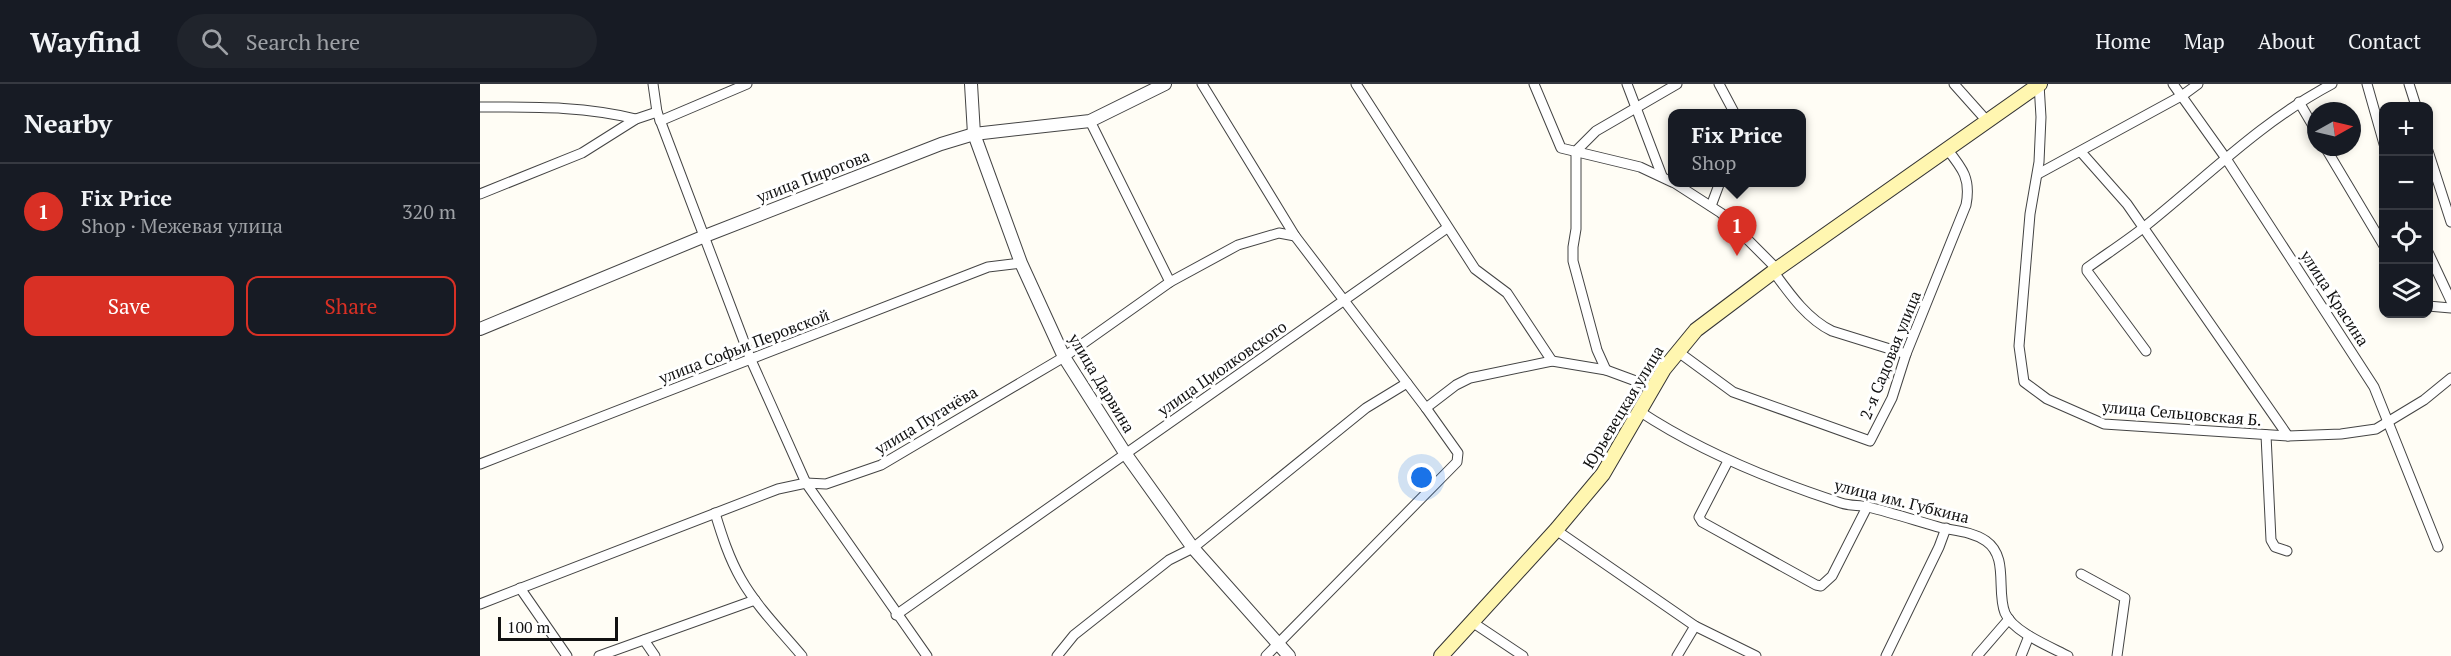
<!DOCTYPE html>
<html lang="en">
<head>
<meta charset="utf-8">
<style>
	body { margin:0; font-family:"PT Serif",serif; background:#20242c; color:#f1f3f6 }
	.controls { position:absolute; right:18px; top:18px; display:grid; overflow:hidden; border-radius:12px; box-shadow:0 3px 9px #0003 }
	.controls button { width:54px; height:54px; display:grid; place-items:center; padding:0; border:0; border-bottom:2px solid #363941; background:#171b24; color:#f1f3f6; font:30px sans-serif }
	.compass { position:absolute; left:1827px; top:18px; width:54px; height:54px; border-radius:50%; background:#171b24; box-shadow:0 3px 9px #0003; rotate:82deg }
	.scale { position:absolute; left:18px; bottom:15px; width:120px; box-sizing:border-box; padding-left:6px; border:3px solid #111; border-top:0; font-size:16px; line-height:21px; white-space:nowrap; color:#111; -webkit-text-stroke:4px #fff; paint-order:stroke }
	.you { position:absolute; left:942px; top:394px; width:21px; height:21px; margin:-15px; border:4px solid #fff; border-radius:50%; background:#1a73e8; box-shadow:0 0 0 9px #1a73e833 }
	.badge { display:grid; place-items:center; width:39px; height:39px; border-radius:50%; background:#d93025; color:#fff; font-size:20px; font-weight:700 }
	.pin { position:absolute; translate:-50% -50px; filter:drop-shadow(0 2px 3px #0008) }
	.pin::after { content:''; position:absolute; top:32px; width:21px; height:18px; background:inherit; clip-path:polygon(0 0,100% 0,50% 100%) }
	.popup { position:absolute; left:1188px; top:25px; width:138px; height:78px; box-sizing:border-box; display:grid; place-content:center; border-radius:12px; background:#171b24; filter:drop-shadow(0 2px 4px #0005); font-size:20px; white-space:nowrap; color:#9ea1a6 }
	.popup b { font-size:22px; color:#f1f3f6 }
	.popup::after { content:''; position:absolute; left:50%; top:100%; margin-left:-12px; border:12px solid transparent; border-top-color:#171b24 }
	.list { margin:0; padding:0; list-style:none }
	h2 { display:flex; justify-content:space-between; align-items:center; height:78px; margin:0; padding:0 24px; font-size:26px }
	h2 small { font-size:20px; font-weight:400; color:#9ea1a6 }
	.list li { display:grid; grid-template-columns:39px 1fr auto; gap:18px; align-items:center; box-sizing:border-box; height:96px; padding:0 24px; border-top:2px solid #363941 }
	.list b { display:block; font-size:22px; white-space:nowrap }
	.list p { margin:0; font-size:20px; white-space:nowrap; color:#9ea1a6 }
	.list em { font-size:20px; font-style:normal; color:#9ea1a6 }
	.actions { display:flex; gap:12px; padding:18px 24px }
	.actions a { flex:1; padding:14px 0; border:2px solid #d93025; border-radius:12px; text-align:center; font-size:21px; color:#d93025 }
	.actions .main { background:#d93025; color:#fff }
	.icon { flex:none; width:33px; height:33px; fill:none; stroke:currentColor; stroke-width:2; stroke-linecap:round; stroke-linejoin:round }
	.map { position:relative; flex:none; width:1971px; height:572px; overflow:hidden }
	header { display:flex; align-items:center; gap:36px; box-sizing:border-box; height:84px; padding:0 30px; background:#171b24; border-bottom:2px solid #363941 }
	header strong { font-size:28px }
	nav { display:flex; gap:33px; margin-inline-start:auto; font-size:21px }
	.search { width:420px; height:54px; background:#20242c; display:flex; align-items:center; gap:15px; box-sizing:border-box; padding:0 21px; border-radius:33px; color:#9ea1a6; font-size:22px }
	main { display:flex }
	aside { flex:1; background:#171b24 }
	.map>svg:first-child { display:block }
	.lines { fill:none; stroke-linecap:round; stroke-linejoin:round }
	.minor-casing { stroke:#444; stroke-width:11 }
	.tertiary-casing { stroke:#444; stroke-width:14 }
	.secondary-casing { stroke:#333; stroke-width:16 }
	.minor { stroke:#fff; stroke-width:9 }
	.tertiary { stroke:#fff; stroke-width:12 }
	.secondary { stroke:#fff6b0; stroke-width:14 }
	.labels { text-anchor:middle; stroke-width:6; stroke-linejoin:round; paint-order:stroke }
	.street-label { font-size:16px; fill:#111; stroke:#fff }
</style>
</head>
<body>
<header>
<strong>Wayfind</strong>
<div class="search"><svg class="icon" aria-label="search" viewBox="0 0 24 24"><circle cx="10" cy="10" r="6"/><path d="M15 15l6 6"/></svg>Search here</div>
<nav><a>Home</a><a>Map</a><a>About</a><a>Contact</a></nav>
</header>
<main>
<aside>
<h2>Nearby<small></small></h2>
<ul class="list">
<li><span class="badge">1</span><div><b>Fix Price</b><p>Shop · Межевая улица</p></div><em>320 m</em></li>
</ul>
<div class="actions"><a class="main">Save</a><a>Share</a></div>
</aside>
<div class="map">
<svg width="1971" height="572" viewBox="0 0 1971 572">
	<rect width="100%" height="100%" fill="#fffdf5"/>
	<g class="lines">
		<g class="minor-casing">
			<g id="minor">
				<polyline points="173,0 177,28 271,276 326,399 447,572"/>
				<polyline points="722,0 815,152 946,324 978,369 977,378 786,572"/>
				<polyline points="876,0 995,185 1027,209 1072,277"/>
				<polyline points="1054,0 1081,64 1160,83 1192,98"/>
				<polyline points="1147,0 1182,92"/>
				<polyline points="1239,0 1255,30"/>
				<polyline points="1474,0 1507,37"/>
				<polyline points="1559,0 1561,33 1559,78 1550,130 1539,262 1544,298 1567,315 1624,340 1808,352 1861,350 1896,345 1944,316 1971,294"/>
				<polyline points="1693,0 1745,73 1894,303 1958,463"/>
				<polyline points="1887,0 1904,60"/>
				<polyline points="1929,0 1936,22"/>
				<polyline points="1819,18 1836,47"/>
				<path d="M0,23C53,23 104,22 156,35"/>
				<polyline points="180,37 267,0"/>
				<polyline points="610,37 690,198"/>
				<polyline points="1845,63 1904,162"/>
				<polyline points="1948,67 1971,138"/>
				<polyline points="1601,68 1647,120 1808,352"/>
				<polyline points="1558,90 1703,11 1718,0"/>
				<polyline points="1193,98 1241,129 1297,185"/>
				<polyline points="0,110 102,69 156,35 177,28"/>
				<polyline points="1231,122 1240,98"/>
				<polyline points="1948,168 1971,217"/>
				<path d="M1293,187C1309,209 1327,235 1352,247L1426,270"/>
				<polyline points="1948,222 1971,224"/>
				<path d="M1197,267L1253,308L1390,357L1412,314L1426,270L1486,121C1491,95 1483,85 1467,65"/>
				<path d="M1666,267L1607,187V184C1625,171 1645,158 1663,144C1726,94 1780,38 1852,0"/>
				<polyline points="1126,286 1117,266 1093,177 1093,163 1096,145 1096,67 1116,47 1197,0"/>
				<polyline points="946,324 976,301 990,294 1072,277 1126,286 1172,303"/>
				<path d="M1159,327C1221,368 1290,396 1361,419C1370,422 1379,421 1388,423C1413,429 1437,437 1462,444C1477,447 1493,448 1506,457C1529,473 1516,507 1525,529C1533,548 1571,563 1588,572"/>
				<polyline points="1786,351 1791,456 1795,463 1807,467"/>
				<polyline points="1248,377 1219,433 1222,438 1336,501 1341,502 1352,492 1387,423"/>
				<polyline points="0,380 508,183 541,179"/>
				<path d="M235,429C242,452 249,474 261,495C277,523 301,547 322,572"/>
				<polyline points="1076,446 1215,542 1276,572"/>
				<polyline points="1601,490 1645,514 1637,572"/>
				<polyline points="40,504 87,572"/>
				<polyline points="0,520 298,405 326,399 346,400 401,381 584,273 690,198 758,161 799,149 815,152"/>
				<polyline points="416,531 967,144"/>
				<polyline points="992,538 1043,572"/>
				<polyline points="164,556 175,572"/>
				<polyline points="119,572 275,516"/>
				<polyline points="577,572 594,551 689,476 713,464 886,324 927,299"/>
				<polyline points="1197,572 1215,542"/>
				<polyline points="1406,572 1459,463 1466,444"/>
				<polyline points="1497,572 1529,535"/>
				<polyline points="1541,572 1549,552"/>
			</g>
		</g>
		<g class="tertiary-casing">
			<g id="tertiary">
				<polyline points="491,0 494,50 541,179 584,273 645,369 713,464 809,572"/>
				<polyline points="0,245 225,152 461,60 494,50 610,37 685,0"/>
			</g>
		</g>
		<g class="secondary-casing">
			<polyline id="secondary" points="961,572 1076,446 1123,390 1184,285 1216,246 1297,185 1560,0"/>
		</g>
		<use href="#minor" class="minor"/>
		<use href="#tertiary" class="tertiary"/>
		<use href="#secondary" class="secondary"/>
	</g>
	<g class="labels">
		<g class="street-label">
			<text transform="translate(333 92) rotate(-21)" y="6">улица Пирогова</text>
			<text transform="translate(1855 214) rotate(57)" y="6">улица Красина</text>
			<text transform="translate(264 262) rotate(-21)" y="6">улица Софьи Перовской</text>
			<text transform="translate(1410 271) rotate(-68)" y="6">2-я Садовая улица</text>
			<text transform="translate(742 284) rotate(-35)" y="6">улица Циолковского</text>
			<text transform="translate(622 299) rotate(59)" y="6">улица Дарвина</text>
			<text transform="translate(1143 323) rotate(-59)" y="6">Юрьевецкая улица</text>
			<text transform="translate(1702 329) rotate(5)" y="6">улица Сельцовская Б.</text>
			<text transform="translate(446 336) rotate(-31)" y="6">улица Пугачёва</text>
			<text transform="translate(1422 417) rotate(14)" y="6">улица им. Губкина</text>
		</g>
	</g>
</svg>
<div class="controls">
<button>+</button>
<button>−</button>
<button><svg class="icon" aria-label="locate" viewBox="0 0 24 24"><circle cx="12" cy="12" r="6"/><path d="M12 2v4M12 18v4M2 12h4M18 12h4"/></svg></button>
<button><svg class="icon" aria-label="layers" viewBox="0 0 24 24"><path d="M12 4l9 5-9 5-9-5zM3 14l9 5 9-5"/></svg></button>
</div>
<svg class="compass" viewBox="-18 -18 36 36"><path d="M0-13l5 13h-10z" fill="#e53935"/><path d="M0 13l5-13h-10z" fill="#9ea1a6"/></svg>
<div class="scale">100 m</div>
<div class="you"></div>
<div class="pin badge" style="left:1257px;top:172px">1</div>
<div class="popup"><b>Fix Price</b>Shop</div>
</div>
</main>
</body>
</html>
